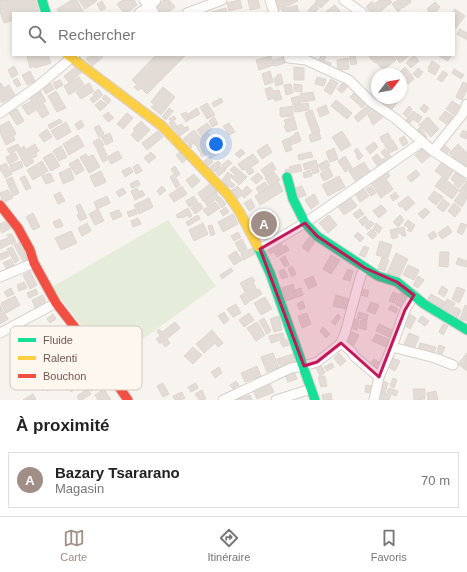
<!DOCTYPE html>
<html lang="fr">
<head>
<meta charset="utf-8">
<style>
	body { margin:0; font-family:Helvetica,sans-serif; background:#f2f2f2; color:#222 }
	.compass { position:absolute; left:371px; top:68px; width:36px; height:36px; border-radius:50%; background:#fff; box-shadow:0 2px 6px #0003; rotate:59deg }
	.you { position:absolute; left:216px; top:144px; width:14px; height:14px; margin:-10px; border:3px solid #fff; border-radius:50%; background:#1a73e8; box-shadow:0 0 0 6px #1a73e833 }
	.badge { display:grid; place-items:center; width:26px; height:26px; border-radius:50%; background:#a18f87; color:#fff; font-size:13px; font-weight:700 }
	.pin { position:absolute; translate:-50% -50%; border:2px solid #fff; box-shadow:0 1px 4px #0006 }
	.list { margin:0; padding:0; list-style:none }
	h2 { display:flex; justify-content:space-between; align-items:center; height:52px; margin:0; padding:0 16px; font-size:17px }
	h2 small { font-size:13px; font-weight:400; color:#767676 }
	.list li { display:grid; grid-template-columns:26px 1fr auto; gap:12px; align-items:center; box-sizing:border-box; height:56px; margin:0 8px 8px; padding:0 8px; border:1px solid #e0e0e0; border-radius:0px }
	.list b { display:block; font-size:15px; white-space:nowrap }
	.list p { margin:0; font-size:13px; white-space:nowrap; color:#767676 }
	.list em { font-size:13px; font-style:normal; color:#767676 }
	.icon { flex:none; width:22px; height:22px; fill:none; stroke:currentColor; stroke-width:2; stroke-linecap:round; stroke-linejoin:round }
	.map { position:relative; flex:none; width:467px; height:400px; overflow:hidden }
	.search { position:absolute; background:#fff; box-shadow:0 2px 6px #0003; left:12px; right:12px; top:12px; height:44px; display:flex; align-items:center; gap:10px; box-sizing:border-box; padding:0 14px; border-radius:0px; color:#767676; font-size:15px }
	.sheet { height:116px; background:#fff }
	nav { display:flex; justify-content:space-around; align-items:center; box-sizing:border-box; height:56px; border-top:1px solid #e0e0e0; background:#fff; font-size:11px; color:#767676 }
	nav a { display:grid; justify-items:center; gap:2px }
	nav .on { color:#a18f87 }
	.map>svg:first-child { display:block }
	.green { fill:#e6ecda }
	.building { fill:#e3dbd6; stroke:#dfd6d1 }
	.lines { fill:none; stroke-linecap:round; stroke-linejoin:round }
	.street-casing { stroke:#d6d0cc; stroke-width:11 }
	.fast-casing { stroke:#d6ceca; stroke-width:11 }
	.slow-casing { stroke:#d6ceca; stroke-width:11 }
	.jam-casing { stroke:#d6ceca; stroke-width:11 }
	.street { stroke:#fefdfc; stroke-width:9 }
	.fast { stroke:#16e098; stroke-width:9 }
	.slow { stroke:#ffcf43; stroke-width:9 }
	.jam { stroke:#f24e42; stroke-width:9 }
	.marked { fill:#c2185b; fill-opacity:0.2; stroke:#c2185b; stroke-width:3; stroke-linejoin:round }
	.key { fill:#fdf7f0; stroke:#d4c8c0; stroke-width:1 }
	.key-label { font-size:11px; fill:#735950 }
</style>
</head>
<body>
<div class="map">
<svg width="467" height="400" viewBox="0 0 467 400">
	<rect width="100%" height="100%" fill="#f7f3ee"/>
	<polygon class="green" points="168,220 216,286 110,363 52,287"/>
	<g class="building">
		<polygon points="0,0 35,0 39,11 33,13 13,13 13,20 4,23 0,12"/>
		<polygon points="72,0 77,0 84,13 59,13 57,9"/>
		<polygon points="79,0 96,0 97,1 85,9"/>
		<polygon points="123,0 134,0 137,5 127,13 124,13 117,4"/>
		<polygon points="164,0 169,0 175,7 167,13 160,13 155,7"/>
		<polygon points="240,0 242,8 229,11 227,3"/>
		<polygon points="248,0 258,0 260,8 250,10"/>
		<polygon points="273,0 283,0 286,7 278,10"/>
		<polygon points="284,0 297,0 298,1 287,6"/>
		<polygon points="317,0 329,0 321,8 315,2"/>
		<polygon points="380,0 390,0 392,2 379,13 371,13 366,7 372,1 374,4"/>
		<polygon points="397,0 410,0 411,2 403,8"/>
		<polygon points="102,1 106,8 101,11 97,4"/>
		<polygon points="396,1 402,8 398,12 392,4"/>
		<polygon points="435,2 440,7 435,13 430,13 427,9"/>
		<polygon points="315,3 319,8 314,13 310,13 308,10"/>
		<polygon points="297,5 299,13 283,13 282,9"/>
		<polygon points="335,5 341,13 324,13"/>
		<polygon points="226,8 227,13 211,13 211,12"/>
		<polygon points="455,9 465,16 456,28 454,26 454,13 452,13"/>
		<polygon points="460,29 467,33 467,40 457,34"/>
		<polygon points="31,55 48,55 51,63 35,68 35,66 30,68 27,56"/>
		<polygon points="91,55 102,55 103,57 92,66 86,59"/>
		<polygon points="156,55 186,55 147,94 141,88 138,91 134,87 137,85 132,80"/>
		<polygon points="321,55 326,55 324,61 331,63 330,68 318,64"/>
		<polygon points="349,55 355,55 357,64 351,65"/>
		<polygon points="371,55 383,55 375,63 369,57"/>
		<polygon points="385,55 392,55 396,60 383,70 376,62"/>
		<polygon points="396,55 410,55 400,63 395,56"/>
		<polygon points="414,55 419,61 411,68 406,63"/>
		<polygon points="439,55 451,55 448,61 439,56"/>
		<polygon points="271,56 274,65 259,70 256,60"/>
		<polygon points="284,57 285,63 275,66 273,60"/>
		<polygon points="348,58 349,69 338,70 337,60"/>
		<polygon points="432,61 440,66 435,75 428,71 430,68 428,68"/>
		<polygon points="14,66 18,74 12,78 8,70"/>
		<polygon points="77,66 82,72 69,83 64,76"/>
		<polygon points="294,67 304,68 304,80 294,80"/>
		<polygon points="405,67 409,72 402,77 401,74 399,73"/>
		<polygon points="418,68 423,72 418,78 413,74"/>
		<polygon points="454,69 464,75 461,79 452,73"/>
		<polygon points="30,71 35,81 27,85 22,75"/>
		<polygon points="270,71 273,82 265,85 262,74"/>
		<polygon points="443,71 448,74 442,82 437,79"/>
		<polygon points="410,73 414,79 408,84 403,78"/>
		<polygon points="281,74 283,84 276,86 274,78 277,77 277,75"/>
		<polygon points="79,77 84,85 69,95 64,86"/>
		<polygon points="317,77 326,79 324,86 315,84"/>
		<polygon points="17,78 21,85 17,87 13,81"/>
		<polygon points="331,79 338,83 331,95 324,90"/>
		<polygon points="60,80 63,85 56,89 53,83"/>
		<polygon points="344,81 349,85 342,93 337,89"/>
		<polygon points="463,82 467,84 467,90 462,100 456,97"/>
		<polygon points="1,83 4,88 9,85 15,95 2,103 0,100 0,84"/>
		<polygon points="50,83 54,89 46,94 42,87"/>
		<polygon points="89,83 94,91 81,99 76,92"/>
		<polygon points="291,84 293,93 286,95 284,85"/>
		<polygon points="294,84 302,85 302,92 294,91"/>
		<polygon points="163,87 175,97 161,115 151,107 154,105 151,102"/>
		<polygon points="271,87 273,91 279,90 282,99 275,101 274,98 268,100 265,89"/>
		<polygon points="98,89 103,95 93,103 90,99 94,96 93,94"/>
		<polygon points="40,91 46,101 36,108 29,97"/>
		<polygon points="56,91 66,108 57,112 48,96"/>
		<polygon points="313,92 315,100 302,102 300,94"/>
		<polygon points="355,92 367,102 362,108 350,97"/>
		<polygon points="105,95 111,100 108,104 102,98"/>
		<polygon points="299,96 301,103 293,105 291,98"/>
		<polygon points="221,98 223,102 214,107 212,103"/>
		<polygon points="385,98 387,99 388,98 394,98 398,101 390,112 380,104"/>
		<polygon points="101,100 107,105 100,111 95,105"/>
		<polygon points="336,100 352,113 347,119 331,106"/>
		<polygon points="31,101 36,110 28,115 22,106"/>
		<polygon points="452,101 460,106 454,115 446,109"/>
		<polygon points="207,103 215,115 207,119 200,107"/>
		<polygon points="308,103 309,110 295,112 294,105"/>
		<polygon points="44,104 49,114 42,118 36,109"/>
		<polygon points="369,104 373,109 358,122 354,117"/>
		<polygon points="424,104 429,108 425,113 420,109"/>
		<polygon points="326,105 329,113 320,117 317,109"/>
		<polygon points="293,106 293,116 282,117 280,116 280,108"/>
		<polygon points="409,106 412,109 407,117 403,114"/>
		<polygon points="169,108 173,111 166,120 162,117"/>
		<polygon points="197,108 200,114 191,119 188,114"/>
		<polygon points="17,109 24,121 17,125 9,113"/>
		<polygon points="376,109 383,117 373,125 368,115"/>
		<polygon points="312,110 320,131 312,133 305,113"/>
		<polygon points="413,111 422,117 418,123 413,119 410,123 406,120"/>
		<polygon points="445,111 454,117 448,125 439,119"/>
		<polygon points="108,112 114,118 108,122 103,116"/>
		<polygon points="186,112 190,119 186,122 181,114"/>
		<polygon points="127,113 133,118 123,129 117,124"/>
		<polygon points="174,116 176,119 173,121 177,126 173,129 169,123 171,121 169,119"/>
		<polygon points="214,117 218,124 212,127 209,121"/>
		<polygon points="294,117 297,129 287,132 284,126 286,125 284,120"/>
		<polygon points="428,117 439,129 431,137 419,125"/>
		<polygon points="60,119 62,122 50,129 48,125"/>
		<polygon points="81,120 84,126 78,130 75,124"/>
		<polygon points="9,121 16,134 13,136 15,140 6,145 0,133 0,126"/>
		<polygon points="141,121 150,130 138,142 131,135 135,131 133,129"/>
		<polygon points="66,122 71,132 57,140 51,131"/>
		<polygon points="207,123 212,129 202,137 197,130"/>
		<polygon points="229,123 235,132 229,135 223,126"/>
		<polygon points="181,124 185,128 187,126 189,129 180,136 174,129"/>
		<polygon points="99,125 104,134 99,137 94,128"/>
		<polygon points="420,127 427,137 422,140 416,131"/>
		<polygon points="47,129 52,137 44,142 39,135"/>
		<polygon points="194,130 201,138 191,145 192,147 190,148 188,146 190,145 183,139"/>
		<polygon points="463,130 467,132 466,139 460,136"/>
		<polygon points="158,131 163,137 147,150 142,143"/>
		<polygon points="342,131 351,145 341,151 332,137"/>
		<polygon points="298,132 301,141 291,145 289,138 295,135 295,133"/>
		<polygon points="319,132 321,139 311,142 309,135"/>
		<polygon points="110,133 113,141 106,145 101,137"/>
		<polygon points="208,133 211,137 197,147 194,144"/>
		<polygon points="388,133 391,138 383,143 380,137"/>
		<polygon points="78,135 84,146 69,155 63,144"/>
		<polygon points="404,136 408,143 403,146 399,139"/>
		<polygon points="99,138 104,145 97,149 93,142"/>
		<polygon points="288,138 292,150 286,152 282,141"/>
		<polygon points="211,139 214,143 200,152 197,148"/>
		<polygon points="392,139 398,149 389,153 384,144"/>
		<polygon points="219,140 222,145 202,157 200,153 217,143 216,142"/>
		<polygon points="374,142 378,147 370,154 366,148"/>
		<polygon points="18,144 20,148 10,154 7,149"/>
		<polygon points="35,144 39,151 36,153 37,156 33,158 27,149"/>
		<polygon points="267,144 272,152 262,159 257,151"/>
		<polygon points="444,144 450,150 444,157 437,152"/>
		<polygon points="458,144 467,153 467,166 464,168 449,153"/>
		<polygon points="24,146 34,162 26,167 17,151"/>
		<polygon points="61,146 67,157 59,161 53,151"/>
		<polygon points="103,147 107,155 106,156 107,160 103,162 97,150"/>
		<polygon points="220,147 223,151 211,158 208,154"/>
		<polygon points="334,148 338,159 330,162 326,152"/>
		<polygon points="357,148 363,156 359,160 356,156 357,155 354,151"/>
		<polygon points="423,148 430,156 422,163 415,155"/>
		<polygon points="241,149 245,153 239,158 235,154"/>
		<polygon points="385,149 392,158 388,161 381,152"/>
		<polygon points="118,151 122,158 111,164 107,157"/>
		<polygon points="151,152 156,157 149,163 144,158"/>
		<polygon points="180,152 187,159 182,163 176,155"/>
		<polygon points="311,152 313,157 299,160 298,155"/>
		<polygon points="15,153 18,159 9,164 6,157"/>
		<polygon points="52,153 60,166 51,171 43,158"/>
		<polygon points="86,154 88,157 93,155 100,167 89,173 80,157"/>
		<polygon points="253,154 259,162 251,167 254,172 249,175 245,169 242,170 238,164"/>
		<polygon points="377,154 382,160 384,158 387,162 378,167 372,158"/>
		<polygon points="345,156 352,168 345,172 338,161"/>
		<polygon points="209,157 213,162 208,166 204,161"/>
		<polygon points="78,159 84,170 76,175 69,164"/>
		<polygon points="228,160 232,163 225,169 222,165"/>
		<polygon points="316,160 319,172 313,174 311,168 305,170 303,164"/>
		<polygon points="327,160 330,166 322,171 318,165"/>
		<polygon points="21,161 23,167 12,172 10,165"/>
		<polygon points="42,161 48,171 33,180 27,170"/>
		<polygon points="218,161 221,164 213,172 210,167"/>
		<polygon points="272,162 276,169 266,177 261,170"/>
		<polygon points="364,162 371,173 356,182 349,171"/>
		<polygon points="442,162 454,170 447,180 435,171"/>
		<polygon points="6,163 12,174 5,178 2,171 0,171 0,166"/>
		<polygon points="138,164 142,171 136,174 133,167"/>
		<polygon points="300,164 302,171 286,174 285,170 290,169 289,167"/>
		<polygon points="175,166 180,174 176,177 171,169"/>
		<polygon points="220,166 226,170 219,176 215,171"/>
		<polygon points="234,166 247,177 239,185 232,178 235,175 230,170"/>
		<polygon points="130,167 133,172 125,177 122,171"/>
		<polygon points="70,168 74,179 63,184 59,173"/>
		<polygon points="329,168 333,176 324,181 320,174"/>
		<polygon points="310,170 312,176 304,178 303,173"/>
		<polygon points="386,170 390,176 386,179 393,189 387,194 376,177"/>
		<polygon points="416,170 420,175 411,182 407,177"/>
		<polygon points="101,171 106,182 95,187 90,176"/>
		<polygon points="228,172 233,176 229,180 235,185 232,188 230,186 228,188 222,180"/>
		<polygon points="274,172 280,180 270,186 265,178"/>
		<polygon points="456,172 466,180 459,188 454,184 456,183 451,179"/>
		<polygon points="50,173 54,181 46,184 42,176"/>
		<polygon points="258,173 263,178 256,184 251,179"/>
		<polygon points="194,174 200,181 192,188 186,180"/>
		<polygon points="173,175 175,178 176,178 180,185 176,188 170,177"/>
		<polygon points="25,176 31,188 26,190 20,178"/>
		<polygon points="339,176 345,187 328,196 322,185"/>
		<polygon points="12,177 19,193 13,196 6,180"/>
		<polygon points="442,177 459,190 452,199 435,186"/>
		<polygon points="376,179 386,194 381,198 371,183"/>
		<polygon points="138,180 140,185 132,188 130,184"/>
		<polygon points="467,181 467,197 459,191"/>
		<polygon points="265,182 269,187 259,193 256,188"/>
		<polygon points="278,182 283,191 260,205 255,196"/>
		<polygon points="211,183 217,191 203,201 198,193"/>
		<polygon points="162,186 166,190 160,195 157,191"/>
		<polygon points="182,186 187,194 174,202 169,195"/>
		<polygon points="237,186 242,191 247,186 252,191 244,198 242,195 237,199 231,191"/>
		<polygon points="302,186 306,195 298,198 295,188"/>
		<polygon points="371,186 376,193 371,196 366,189"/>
		<polygon points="123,188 126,193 119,197 116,192"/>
		<polygon points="137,188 139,192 142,190 145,195 135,200 131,191"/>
		<polygon points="363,188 369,196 360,202 355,194"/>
		<polygon points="8,190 13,198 3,203 0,193"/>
		<polygon points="434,191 443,197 436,205 428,199"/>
		<polygon points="60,192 65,201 58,204 54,195"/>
		<polygon points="216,192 219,197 207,206 204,201"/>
		<polygon points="395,192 399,197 393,201 390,196"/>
		<polygon points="460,193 467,198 462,207 454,201"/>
		<polygon points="314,194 319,203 311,209 305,200"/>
		<polygon points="107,196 110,203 97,209 94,202"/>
		<polygon points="194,196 198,203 189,207 186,201"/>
		<polygon points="408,196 415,203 406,211 402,206 400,207 398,204"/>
		<polygon points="220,197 226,204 222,208 216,200"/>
		<polygon points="350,197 357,206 344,215 337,205"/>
		<polygon points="149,198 153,207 139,214 134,205"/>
		<polygon points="251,199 255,207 249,211 244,203"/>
		<polygon points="443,199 450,204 443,212 437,207"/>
		<polygon points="215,202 220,208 208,216 203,210"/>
		<polygon points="200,203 203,208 195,214 191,208"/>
		<polygon points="454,203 461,209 455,217 448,211"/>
		<polygon points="80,204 87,218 80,221 77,215 79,213 76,206"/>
		<polygon points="381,205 387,211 379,218 373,211"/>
		<polygon points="226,207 229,212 223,216 220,211"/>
		<polygon points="188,208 192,216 189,218 188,215 182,218 181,217 178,218 176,215"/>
		<polygon points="425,208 430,212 423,219 418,214"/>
		<polygon points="98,209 104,221 95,225 89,214"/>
		<polygon points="135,209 137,214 129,217 127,212"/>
		<polygon points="360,209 364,214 357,219 353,214"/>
		<polygon points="119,210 122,216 113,220 110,213"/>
		<polygon points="33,213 40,227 33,230 26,217"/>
		<polygon points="233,214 238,224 223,232 218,222"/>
		<polygon points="198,215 200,219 188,226 186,222"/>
		<polygon points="329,215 337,225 328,233 319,223"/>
		<polygon points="400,215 404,220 398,227 393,222"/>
		<polygon points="365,216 369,221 363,226 359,221"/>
		<polygon points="138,218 141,224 133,227 131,221"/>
		<polygon points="60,219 63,226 56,228 53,222"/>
		<polygon points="8,220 13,227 2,233 0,229 0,224"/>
		<polygon points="408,220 415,225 411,232 407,230 409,228 404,225"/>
		<polygon points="371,221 374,224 368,230 365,226"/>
		<polygon points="87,223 91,231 82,236 78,228"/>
		<polygon points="203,223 208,234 194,241 189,230"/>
		<polygon points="376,223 382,228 379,233 373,229"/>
		<polygon points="461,223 467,225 462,235 457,232"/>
		<polygon points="212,225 215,234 211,236 208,226"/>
		<polygon points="448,226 452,232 442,239 438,233"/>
		<polygon points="404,227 406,236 402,236 401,233 397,234 398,237 392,239 390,230"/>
		<polygon points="372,229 377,234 373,239 367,234"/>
		<polygon points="71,231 77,243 61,250 55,238"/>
		<polygon points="434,231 437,236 431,240 428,235"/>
		<polygon points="238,232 241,237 234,241 231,236"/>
		<polygon points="358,232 364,238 360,242 354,236"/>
		<polygon points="9,234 12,234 16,242 12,245 7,235"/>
		<polygon points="309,237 315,242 308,252 302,247"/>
		<polygon points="7,238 10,244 0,249 0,241"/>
		<polygon points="242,239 247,249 240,252 235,243"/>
		<polygon points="280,241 283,247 286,245 289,250 277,257 274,252 270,254 267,249"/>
		<polygon points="380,241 392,245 388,258 376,255"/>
		<polygon points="20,242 28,261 24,263 14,245"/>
		<polygon points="364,246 369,248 365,257 359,255"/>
		<polygon points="12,247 19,260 15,263 7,249"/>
		<polygon points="253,248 255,254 243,260 241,253"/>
		<polygon points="7,251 9,256 1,260 0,254"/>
		<polygon points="236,251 242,260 234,265 228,256"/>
		<polygon points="440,252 449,252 448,267 439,266"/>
		<polygon points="396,253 408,259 399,278 387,273"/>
		<polygon points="331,255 340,260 331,274 323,269"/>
		<polygon points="285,256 289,265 285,267 280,259"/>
		<polygon points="382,257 389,260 385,271 378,269"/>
		<polygon points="458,258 467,261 466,267 456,264"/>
		<polygon points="11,259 16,268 8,271 3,263"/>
		<polygon points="408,265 419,270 414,280 403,275"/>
		<polygon points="292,266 296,274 292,277 288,269"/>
		<polygon points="231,268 233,271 222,279 220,275"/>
		<polygon points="284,269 288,277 282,279 279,271"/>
		<polygon points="348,269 353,271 350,281 343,279"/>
		<polygon points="30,271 37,285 30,289 23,275"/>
		<polygon points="313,276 317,285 309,289 304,280"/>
		<polygon points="418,276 424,280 418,288 413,285"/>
		<polygon points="252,277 255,281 253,282 257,290 259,289 262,294 250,301 240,283"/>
		<polygon points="24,282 27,288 19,291 17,285"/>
		<polygon points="293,284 295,290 301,288 303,295 286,301 282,288"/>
		<polygon points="442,286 448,290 444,297 438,293"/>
		<polygon points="457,287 465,290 459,303 452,299"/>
		<polygon points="11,288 14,294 7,297 4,292"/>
		<polygon points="360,288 369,291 367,297 358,294"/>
		<polygon points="36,289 38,294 29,298 27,293"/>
		<polygon points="393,292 398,294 394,303 389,301"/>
		<polygon points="244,293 249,302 245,305 240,296"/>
		<polygon points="400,293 409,297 404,308 395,304"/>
		<polygon points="431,294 445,302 441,310 426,302"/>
		<polygon points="43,295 46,303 44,304 45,305 36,310 32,300"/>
		<polygon points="336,295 349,299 346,309 333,306"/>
		<polygon points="15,296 20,305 6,313 1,303"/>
		<polygon points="265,297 272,309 261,315 254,303"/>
		<polygon points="447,299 455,303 450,315 442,311"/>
		<polygon points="303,301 305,308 300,310 297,304"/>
		<polygon points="371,302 379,305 375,314 367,311"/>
		<polygon points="236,304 241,313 233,317 227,309"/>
		<polygon points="0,305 8,319 0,324"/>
		<polygon points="391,305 398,309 396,313 388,309"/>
		<polygon points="465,305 467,306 467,321 460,319"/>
		<polygon points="455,307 461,310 457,319 451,316"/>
		<polygon points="224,312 229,320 224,324 218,316"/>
		<polygon points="359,312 368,315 367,320 357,318"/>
		<polygon points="249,313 254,320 244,327 239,320"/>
		<polygon points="307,313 311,324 302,328 298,316"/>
		<polygon points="53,314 56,319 50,323 47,319"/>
		<polygon points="338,314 341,317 335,325 331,322"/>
		<polygon points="410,314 416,318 410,329 404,325"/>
		<polygon points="279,316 282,330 274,332 270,319"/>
		<polygon points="422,316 429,321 425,326 418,321"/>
		<polygon points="264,318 271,331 267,334 259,321"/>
		<polygon points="352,318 359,320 357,330 350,328"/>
		<polygon points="361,320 367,321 366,330 359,328"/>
		<polygon points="175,322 180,328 167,339 170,343 165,347 162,342 160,344 156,339 160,336 157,331 159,329 162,332"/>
		<polygon points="257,322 265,335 256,341 247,328"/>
		<polygon points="379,324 394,331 391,338 376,331"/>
		<polygon points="443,324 448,326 443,335 439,332"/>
		<polygon points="323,327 330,334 326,338 320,331"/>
		<polygon points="212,330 223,343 218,347 215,343 204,353 196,344"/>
		<polygon points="350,331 359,335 354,345 346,342"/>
		<polygon points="283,333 284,339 271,343 269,336"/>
		<polygon points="409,333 419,337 414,349 404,344"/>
		<polygon points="376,334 390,340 386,347 372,341"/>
		<polygon points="286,339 289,345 283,347 280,342"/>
		<polygon points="420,343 436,347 434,354 418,351"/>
		<polygon points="439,345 445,347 442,354 437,352"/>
		<polygon points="193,347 202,355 193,364 184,356"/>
		<polygon points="273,353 279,368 267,372 261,357"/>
		<polygon points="339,353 346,361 340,366 334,358"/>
		<polygon points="467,353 467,371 458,364"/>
		<polygon points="293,354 295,361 280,366 277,359"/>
		<polygon points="392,358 400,361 395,371 388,367"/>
		<polygon points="374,359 381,364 377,371 369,365"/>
		<polygon points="332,363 334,367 327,371 324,367"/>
		<polygon points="321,365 325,373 320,376 316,368"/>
		<polygon points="257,366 261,376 245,382 241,373"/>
		<polygon points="219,367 222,373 215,378 211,372"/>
		<polygon points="93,369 101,385 91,391 82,376"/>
		<polygon points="294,371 297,379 288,382 285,375"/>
		<polygon points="325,376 327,386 321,387 318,377"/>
		<polygon points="51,377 57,385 47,391 42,383"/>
		<polygon points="393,378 397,380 394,388 390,386"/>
		<polygon points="75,380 79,386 71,392 67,385"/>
		<polygon points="381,380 388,383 385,393 378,390"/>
		<polygon points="236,381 239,385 233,389 230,385"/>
		<polygon points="269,382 274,392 257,399 253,390"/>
		<polygon points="163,383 169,394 163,397 157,386"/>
		<polygon points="196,383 198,388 191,392 188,387"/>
		<polygon points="366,385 372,386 371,393 365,392"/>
		<polygon points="389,388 398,391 396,396 387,392"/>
		<polygon points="87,389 91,394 82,400 79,400 77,396"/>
		<polygon points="104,389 111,400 98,400 95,395"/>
		<polygon points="413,389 425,389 425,399 414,400"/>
		<polygon points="202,390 206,399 199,400 195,394"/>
		<polygon points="436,391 438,400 428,400 427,393"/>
		<polygon points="182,392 185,398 181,400 175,400 173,396"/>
		<polygon points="380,392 391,395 389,400 378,400"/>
		<polygon points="331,393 332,400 323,400 322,395"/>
		<polygon points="33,394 36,400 23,400"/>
		<polygon points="250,395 252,400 235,400"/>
	</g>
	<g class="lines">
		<g class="street-casing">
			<g id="street">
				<polyline points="144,0 150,6 156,0"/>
				<polyline points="270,0 274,13"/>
				<polyline points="344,0 362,13"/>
				<polyline points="139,13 150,6 154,13"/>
				<polyline points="187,13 222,0"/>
				<polyline points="288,55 289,58 306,60 349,80 370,101 396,119 433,151 467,173"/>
				<polyline points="0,113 38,86 75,55"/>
				<polyline points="433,151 462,115 467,104"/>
				<polyline points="260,249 305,223 422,142"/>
				<polyline points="0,277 34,263"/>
				<polyline points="0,333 56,303"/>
				<polyline points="341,343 351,351 355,357 379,377"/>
				<polyline points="392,347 435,358 453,365"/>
				<polyline points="223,400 291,368 304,366 317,362 334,349 341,343 345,333 361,275 365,268"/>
				<polyline points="276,400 311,389"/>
				<polyline points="374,400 379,377 392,347 405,310 414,295"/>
			</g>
		</g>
		<g class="fast-casing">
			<g id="fast">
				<polyline points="42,0 46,13"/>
				<polyline points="287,177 293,199 305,223 317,236 378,276 397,282 424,304 467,330"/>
				<polyline points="258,247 270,273 315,400"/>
			</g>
		</g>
		<g class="slow-casing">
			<polyline id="slow" points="68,55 162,126 228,195 239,211 258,247"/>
		</g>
		<g class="jam-casing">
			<polyline id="jam" points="0,205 18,228 30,250 34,263 56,303 103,364 128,400"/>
		</g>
		<use href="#street" class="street"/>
		<use href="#fast" class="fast"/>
		<use href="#slow" class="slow"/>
		<use href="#jam" class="jam"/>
	</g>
	<path class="marked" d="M305,223L317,236L365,268L397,282L414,295L405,310L379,377L341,343L317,362L304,366L260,249Z"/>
	<rect x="10" y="326" width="132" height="64" rx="6" class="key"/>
	<rect x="18" y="338" width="18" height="4" fill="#16e098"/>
	<rect x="18" y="356" width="18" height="4" fill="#ffcf43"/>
	<rect x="18" y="374" width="18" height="4" fill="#f24e42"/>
	<g class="key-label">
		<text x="43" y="344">Fluide</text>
		<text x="43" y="362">Ralenti</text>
		<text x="43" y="380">Bouchon</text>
	</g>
</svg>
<svg class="compass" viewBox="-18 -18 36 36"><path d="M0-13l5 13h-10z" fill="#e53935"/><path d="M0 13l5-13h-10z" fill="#767676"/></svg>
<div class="you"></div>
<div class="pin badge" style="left:264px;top:224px">A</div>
<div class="search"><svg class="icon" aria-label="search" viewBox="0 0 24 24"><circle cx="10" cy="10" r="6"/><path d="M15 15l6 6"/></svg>Rechercher</div>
</div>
<section class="sheet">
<h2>À proximité<small></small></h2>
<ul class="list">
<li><span class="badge">A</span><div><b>Bazary Tsararano</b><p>Magasin</p></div><em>70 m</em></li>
</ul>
</section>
<nav>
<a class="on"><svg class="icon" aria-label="map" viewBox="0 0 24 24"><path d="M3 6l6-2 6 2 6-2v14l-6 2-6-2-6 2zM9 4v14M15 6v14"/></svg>Carte</a>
<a><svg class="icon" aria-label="directions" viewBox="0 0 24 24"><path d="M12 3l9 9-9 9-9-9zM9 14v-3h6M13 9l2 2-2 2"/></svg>Itinéraire</a>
<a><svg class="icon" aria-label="saved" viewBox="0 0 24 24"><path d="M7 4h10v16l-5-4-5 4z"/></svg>Favoris</a>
</nav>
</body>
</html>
